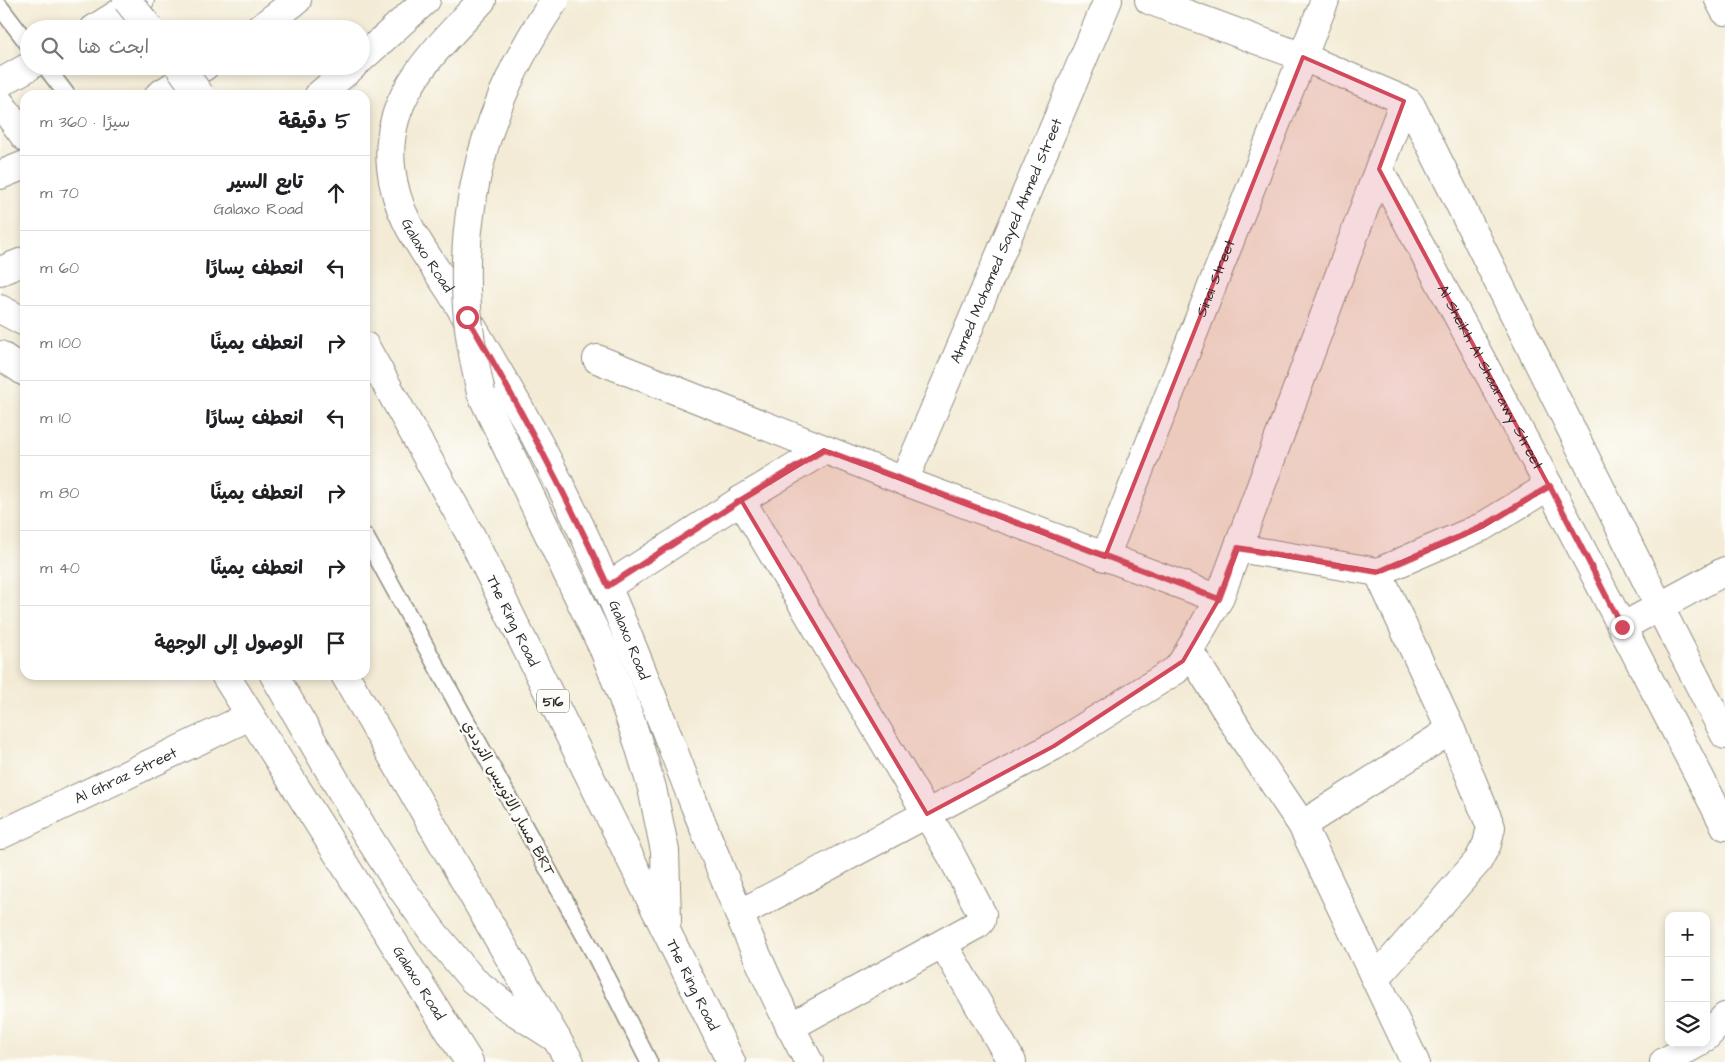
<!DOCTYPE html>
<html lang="ar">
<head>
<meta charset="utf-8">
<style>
	body { margin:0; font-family:"Architects Daughter","Playpen Sans Arabic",sans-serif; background:#f6f6f6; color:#202124; direction:rtl }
	.controls { position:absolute; right:15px; bottom:15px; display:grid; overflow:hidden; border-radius:10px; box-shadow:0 2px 8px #0003 }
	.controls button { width:45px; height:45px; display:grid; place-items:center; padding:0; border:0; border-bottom:1px solid #e0e0e0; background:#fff; color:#202124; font:25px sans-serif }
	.stop { position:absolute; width:15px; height:15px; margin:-11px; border:4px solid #d1495b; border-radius:50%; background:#fff }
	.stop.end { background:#d1495b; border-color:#fff; box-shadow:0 1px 5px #0008 }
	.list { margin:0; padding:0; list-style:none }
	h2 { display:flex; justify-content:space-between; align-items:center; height:65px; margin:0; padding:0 20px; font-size:21px }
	h2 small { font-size:16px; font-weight:400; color:#757577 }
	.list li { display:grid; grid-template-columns:32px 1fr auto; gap:15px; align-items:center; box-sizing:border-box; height:75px; padding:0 20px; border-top:1px solid #e0e0e0 }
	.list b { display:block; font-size:19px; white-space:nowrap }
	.list p { margin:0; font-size:16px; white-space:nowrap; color:#757577 }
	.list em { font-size:16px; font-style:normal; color:#757577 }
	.icon { flex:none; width:28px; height:28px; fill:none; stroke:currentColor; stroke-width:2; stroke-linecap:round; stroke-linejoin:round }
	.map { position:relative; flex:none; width:1725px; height:1062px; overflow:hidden; direction:ltr }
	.search { position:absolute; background:#fff; box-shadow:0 2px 8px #0003; left:20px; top:20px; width:350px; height:55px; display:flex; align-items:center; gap:12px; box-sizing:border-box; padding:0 18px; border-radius:28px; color:#757577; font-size:19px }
	.panel { position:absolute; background:#fff; box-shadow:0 2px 8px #0003; left:20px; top:90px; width:350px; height:590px; border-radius:15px; direction:rtl }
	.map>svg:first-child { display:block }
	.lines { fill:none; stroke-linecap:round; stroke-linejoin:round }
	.service-casing { stroke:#8f8b80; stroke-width:19 }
	.minor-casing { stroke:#8f8b80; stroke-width:30 }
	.tertiary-casing { stroke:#8f8b80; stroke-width:30 }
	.secondary-casing { stroke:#8f8b80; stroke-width:30 }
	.motorway-casing { stroke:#8f8b80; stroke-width:30 }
	.service { stroke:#fff; stroke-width:16 }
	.minor { stroke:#fff; stroke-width:28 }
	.tertiary { stroke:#fff; stroke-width:28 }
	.secondary { stroke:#fff; stroke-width:28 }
	.motorway { stroke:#fff; stroke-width:28 }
	.motorway-bridge-casing { stroke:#8f8b80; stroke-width:30; stroke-linecap:butt }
	.motorway-bridge { stroke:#fff; stroke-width:28 }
	.route { stroke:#d1495b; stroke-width:6 }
	.marked { fill:#d1495b; fill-opacity:0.2; stroke:#d1495b; stroke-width:4; stroke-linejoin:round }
	.labels { text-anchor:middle; stroke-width:5; stroke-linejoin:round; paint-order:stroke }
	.shield { fill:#fdfcf7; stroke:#6a6a68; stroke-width:1 }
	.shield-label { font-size:14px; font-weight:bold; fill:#2b2b2b }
	.street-label { font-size:15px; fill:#2b2b2b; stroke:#fdfcf7 }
</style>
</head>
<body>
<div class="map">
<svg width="1725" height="1062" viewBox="0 0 1725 1062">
	<rect width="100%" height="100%" fill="#fdfcf7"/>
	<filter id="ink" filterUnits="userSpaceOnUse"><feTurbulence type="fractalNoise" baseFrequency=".02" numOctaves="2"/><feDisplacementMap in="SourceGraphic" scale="10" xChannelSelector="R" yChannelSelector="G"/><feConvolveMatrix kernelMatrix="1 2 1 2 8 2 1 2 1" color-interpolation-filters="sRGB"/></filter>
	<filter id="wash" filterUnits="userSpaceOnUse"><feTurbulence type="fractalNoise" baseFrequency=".0096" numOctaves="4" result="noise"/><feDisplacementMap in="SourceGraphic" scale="20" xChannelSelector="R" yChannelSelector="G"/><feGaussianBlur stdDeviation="1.12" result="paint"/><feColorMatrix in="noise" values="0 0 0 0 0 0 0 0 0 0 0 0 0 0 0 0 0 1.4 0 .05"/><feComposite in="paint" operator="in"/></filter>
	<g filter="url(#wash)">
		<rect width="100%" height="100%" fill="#f3ebd5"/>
	</g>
	<g filter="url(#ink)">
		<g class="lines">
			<g class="service-casing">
				<g id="service">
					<polyline points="0,7 29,45"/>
					<polyline points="45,66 67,95"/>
					<polyline points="365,536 595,955 649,1062"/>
				</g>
			</g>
			<g class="minor-casing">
				<g id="minor">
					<polyline points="1149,0 1303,57 1408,102 1411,106 1659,606 1725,735"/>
					<polyline points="1719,0 1725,11"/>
					<path id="s1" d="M1379,169L1549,486L1725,826"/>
					<polyline points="597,359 904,481 1219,599"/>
					<path id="s2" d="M904,481L1108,0"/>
					<polyline points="741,500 950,853 982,914 981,921 978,924 790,1027"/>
					<polyline points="1238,548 1378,572 1482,527 1549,486"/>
					<path id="s3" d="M1105,557L1325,0"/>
					<polyline points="608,586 741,500 824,450"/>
					<polyline points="1622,627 1725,571"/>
					<polyline points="1190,652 1242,736 1302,825 1415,1062"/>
					<polyline points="1302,825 1451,730"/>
					<path id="s4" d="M0,835L250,716"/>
					<polyline points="739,914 1054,746 1176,670 1183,661 1219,599 1404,101"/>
					<polyline points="943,944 1012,1062"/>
					<polyline points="1376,978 1478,861 1487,844 1491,827 1451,730 1378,572"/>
					<polyline points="1706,1037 1725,1017"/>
					<polyline points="1664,1062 1698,1043"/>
				</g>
			</g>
			<g class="tertiary-casing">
				<g id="tertiary">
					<path id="s5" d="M482,0C438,49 383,94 391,167C396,217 422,248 449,289C465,314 480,340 495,366C537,436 574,509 606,584C638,657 666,732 695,806C730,892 764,980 809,1062"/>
					<polyline points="361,59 426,0"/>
					<polyline points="319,95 353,66"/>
					<polyline points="0,271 25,261"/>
					<polyline points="0,355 25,372"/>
					<path id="s6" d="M225,675L469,1062"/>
				</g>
			</g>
			<g class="secondary-casing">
				<g id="secondary">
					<polyline points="94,29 140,0"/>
					<polyline points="259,29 297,0"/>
					<polyline points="0,83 30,66"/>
					<polyline points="159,95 205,66"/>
					<polyline points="0,175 25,165"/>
				</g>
			</g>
			<g class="motorway-casing">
				<g id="motorway">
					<polyline points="0,103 25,137"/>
					<polyline points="0,309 25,322"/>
					<path id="s7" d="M365,346L471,536L731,1062"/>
					<polyline points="481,393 604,650 622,696 638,742 652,788 665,851 667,921"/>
					<polyline points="274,675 364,830 397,882 433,932 473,980 506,1006 557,1039"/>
					<polyline points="345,675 570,1062"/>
				</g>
			</g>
			<use href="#service" class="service"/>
			<use href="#minor" class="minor"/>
			<use href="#tertiary" class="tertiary"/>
			<use href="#secondary" class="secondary"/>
			<use href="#motorway" class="motorway"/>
			<g class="motorway-bridge-casing">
				<g id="motorway-bridge">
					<polyline points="127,0 150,29"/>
					<polyline points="179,66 200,95"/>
					<path d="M481,393C475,365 469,337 467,307C459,196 492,91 555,0"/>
				</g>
			</g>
			<use href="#motorway-bridge" class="motorway-bridge"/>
		</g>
	</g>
	<g class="lines" filter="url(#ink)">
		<path class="route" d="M467,317C519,405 566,494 608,586L741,500L824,450L1219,599L1238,548L1378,572L1482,527L1550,486L1622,627"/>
	</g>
	<path class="marked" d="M1303,57L1404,101L1379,169L1549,486L1482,527L1378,572L1238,548L1219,599L1183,661L1054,746L927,814L741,500L824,450L1105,557Z"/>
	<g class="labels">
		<rect class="shield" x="537" y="689.5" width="32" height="23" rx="4"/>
		<g class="shield-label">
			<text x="553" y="706">516</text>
		</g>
		<g class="street-label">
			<text dy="5" stroke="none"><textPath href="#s2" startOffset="261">Ahmed Mohamed Sayed Ahmed Street</textPath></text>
			<text dy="5" stroke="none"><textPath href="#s5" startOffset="294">Galaxo Road</textPath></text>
			<text dy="5" stroke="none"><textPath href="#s3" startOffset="300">Sinai Street</textPath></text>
			<text dy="5" stroke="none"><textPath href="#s1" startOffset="236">Al Sheikh Al Shaarawy Street</textPath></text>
			<text dy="5" stroke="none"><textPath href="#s7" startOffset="312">The Ring Road</textPath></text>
			<text dy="5" stroke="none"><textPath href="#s5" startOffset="729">Galaxo Road</textPath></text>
			<text dy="5" stroke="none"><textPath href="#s4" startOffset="139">Al Ghraz Street</textPath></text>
			<text transform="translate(509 798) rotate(61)" y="5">مسار الاتوبيس الترددي BRT</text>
			<text dy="5" stroke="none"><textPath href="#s6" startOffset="364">Galaxo Road</textPath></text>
			<text dy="5" stroke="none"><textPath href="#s7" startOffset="718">The Ring Road</textPath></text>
		</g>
	</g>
</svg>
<div class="controls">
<button>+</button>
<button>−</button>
<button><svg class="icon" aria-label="layers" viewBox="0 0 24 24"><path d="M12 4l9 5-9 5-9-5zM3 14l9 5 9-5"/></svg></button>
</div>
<div class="stop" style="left:467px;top:317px"></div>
<div class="stop end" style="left:1622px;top:627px"></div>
<div class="search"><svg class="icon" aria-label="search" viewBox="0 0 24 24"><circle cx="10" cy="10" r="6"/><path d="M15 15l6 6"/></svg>ابحث هنا</div>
<section class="panel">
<h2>5 دقيقة<small>سيرًا · 360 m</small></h2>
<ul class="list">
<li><svg class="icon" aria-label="ahead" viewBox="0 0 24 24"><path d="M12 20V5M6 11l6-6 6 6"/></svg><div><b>تابع السير</b><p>Galaxo Road</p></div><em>70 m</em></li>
<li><svg class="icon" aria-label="left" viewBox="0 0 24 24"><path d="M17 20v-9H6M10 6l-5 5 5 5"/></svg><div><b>انعطف يسارًا</b></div><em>60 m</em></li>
<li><svg class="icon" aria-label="right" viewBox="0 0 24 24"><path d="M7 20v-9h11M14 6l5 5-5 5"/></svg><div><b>انعطف يمينًا</b></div><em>100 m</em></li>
<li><svg class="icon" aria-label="left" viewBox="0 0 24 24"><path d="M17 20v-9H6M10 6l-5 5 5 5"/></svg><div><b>انعطف يسارًا</b></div><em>10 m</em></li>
<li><svg class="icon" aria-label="right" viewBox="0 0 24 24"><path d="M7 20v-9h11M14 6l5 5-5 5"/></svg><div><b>انعطف يمينًا</b></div><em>80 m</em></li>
<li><svg class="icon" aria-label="right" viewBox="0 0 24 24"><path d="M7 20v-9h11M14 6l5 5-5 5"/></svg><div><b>انعطف يمينًا</b></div><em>40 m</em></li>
<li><svg class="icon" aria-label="arrive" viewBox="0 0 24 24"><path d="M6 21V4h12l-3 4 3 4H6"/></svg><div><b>الوصول إلى الوجهة</b></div></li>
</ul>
</section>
</div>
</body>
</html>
